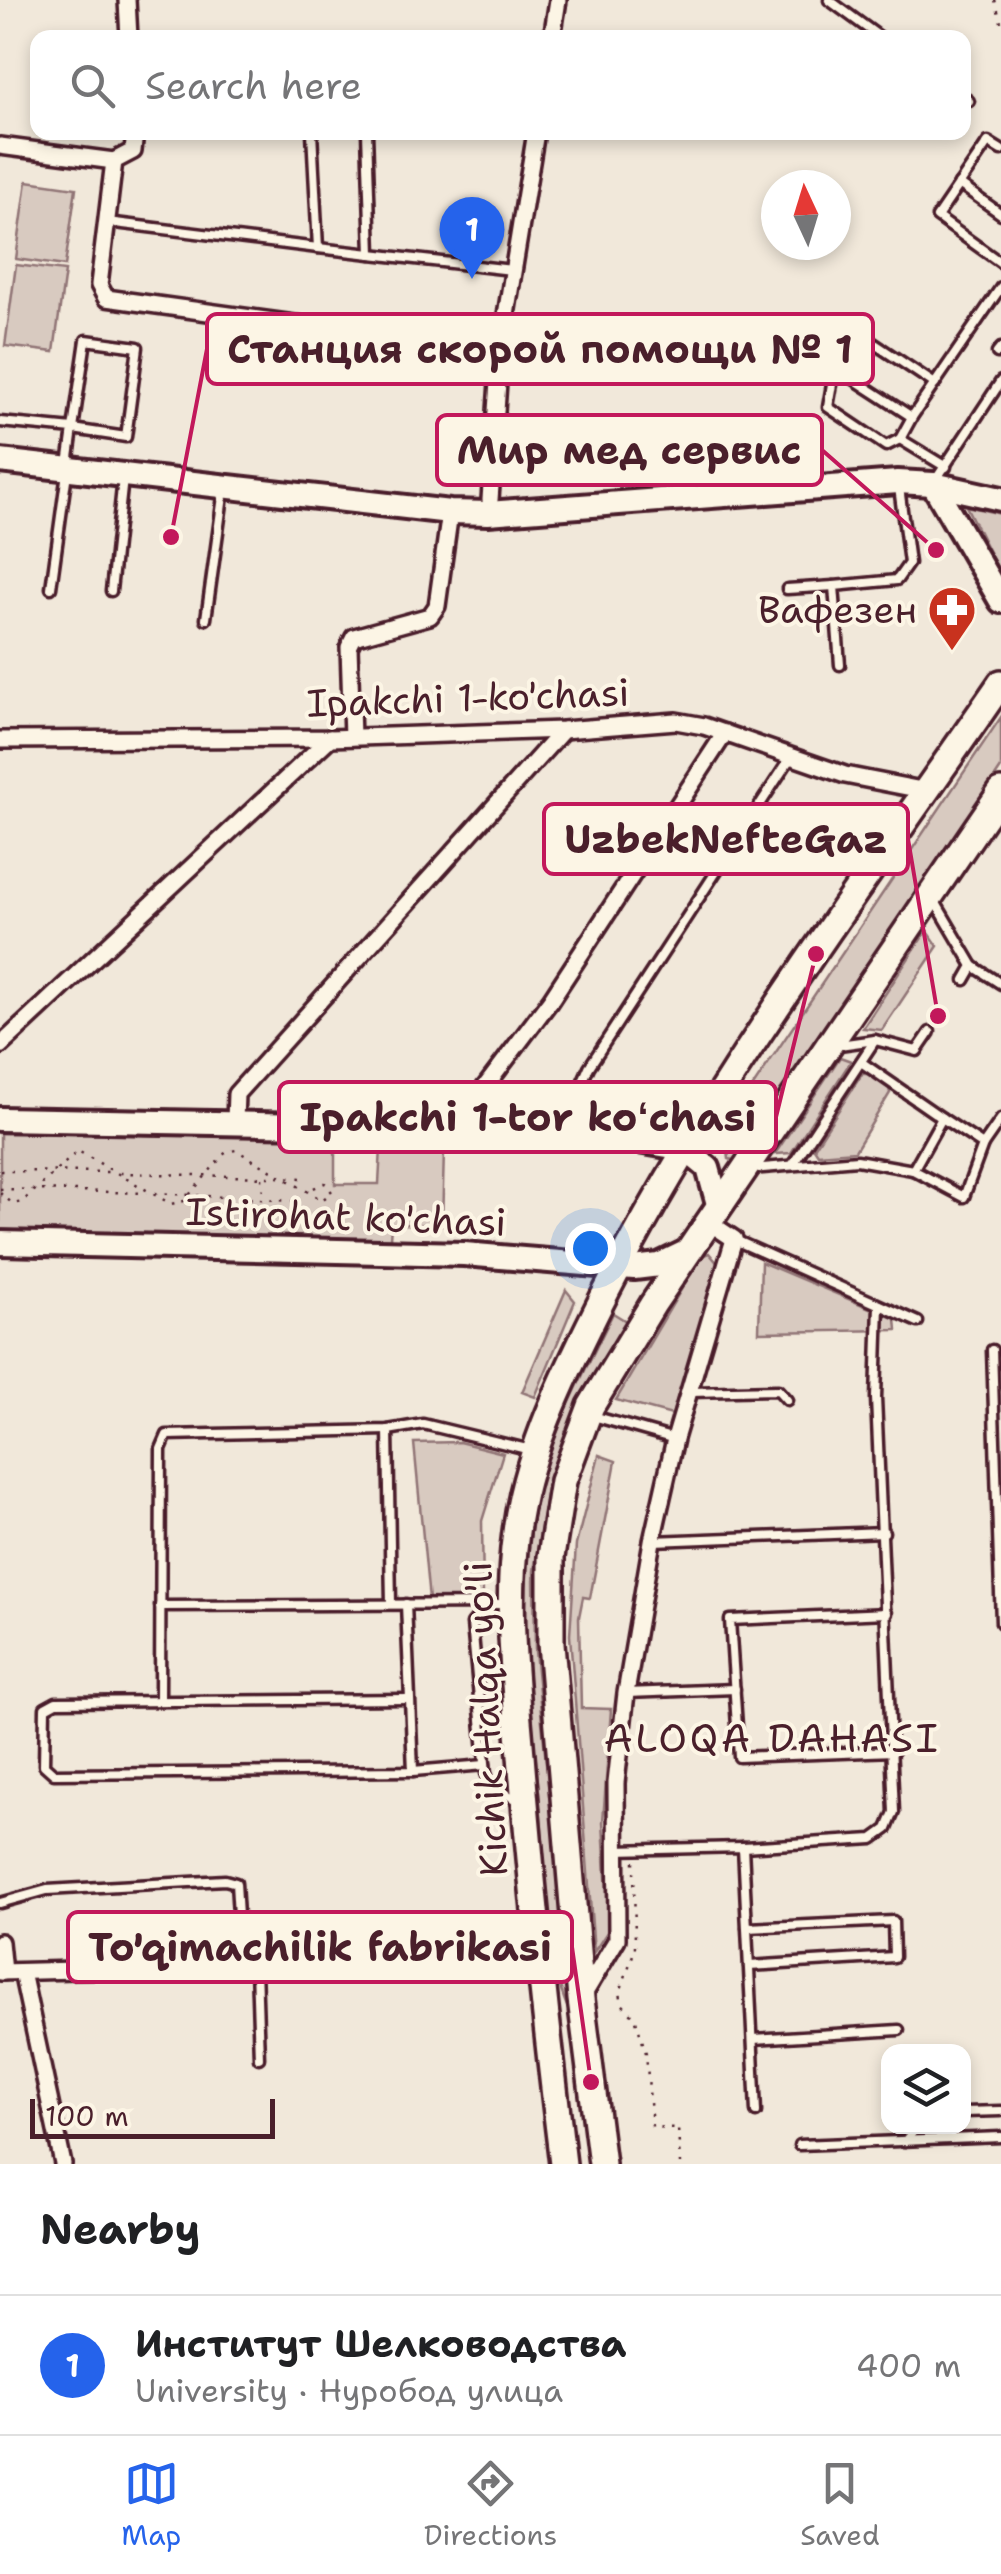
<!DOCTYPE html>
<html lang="en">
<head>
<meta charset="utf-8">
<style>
	body { margin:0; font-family:"Shantell Sans",sans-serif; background:#f2f2f2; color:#202124 }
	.controls { position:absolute; right:30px; bottom:30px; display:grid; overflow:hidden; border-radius:20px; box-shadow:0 5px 15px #0003 }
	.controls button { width:90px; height:90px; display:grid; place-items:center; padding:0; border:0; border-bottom:2px solid #e0e0e0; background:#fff; color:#202124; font:50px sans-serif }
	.compass { position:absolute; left:761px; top:170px; width:90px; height:90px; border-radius:50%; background:#fff; box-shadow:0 5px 15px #0003; rotate:356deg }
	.scale { position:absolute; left:30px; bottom:25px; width:245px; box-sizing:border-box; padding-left:10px; border:5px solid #4a1f2b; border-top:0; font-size:28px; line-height:35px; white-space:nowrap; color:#4a1f2b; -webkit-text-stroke:8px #fcf5e5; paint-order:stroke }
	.you { position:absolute; left:590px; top:1248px; width:35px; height:35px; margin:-25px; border:8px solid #fff; border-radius:50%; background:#1a73e8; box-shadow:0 0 0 15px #1a73e833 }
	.badge { display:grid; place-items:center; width:65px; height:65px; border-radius:50%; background:#2563eb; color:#fff; font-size:32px; font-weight:700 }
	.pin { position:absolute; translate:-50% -82px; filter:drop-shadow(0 2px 5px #0008) }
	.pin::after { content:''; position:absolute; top:52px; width:35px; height:30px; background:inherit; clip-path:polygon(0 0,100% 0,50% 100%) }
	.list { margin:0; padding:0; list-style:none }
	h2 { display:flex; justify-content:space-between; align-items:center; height:130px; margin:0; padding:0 40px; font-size:42px }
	h2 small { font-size:32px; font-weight:400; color:#757577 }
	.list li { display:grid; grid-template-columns:65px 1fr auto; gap:30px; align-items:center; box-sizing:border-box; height:140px; padding:0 40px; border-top:2px solid #e0e0e0 }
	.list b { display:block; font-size:38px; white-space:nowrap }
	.list p { margin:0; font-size:32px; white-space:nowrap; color:#757577 }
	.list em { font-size:32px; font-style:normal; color:#757577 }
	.icon { flex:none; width:55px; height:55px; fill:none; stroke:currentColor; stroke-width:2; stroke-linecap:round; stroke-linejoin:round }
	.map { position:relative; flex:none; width:1001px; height:2164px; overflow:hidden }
	.search { position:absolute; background:#fff; box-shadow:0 5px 15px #0003; left:30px; right:30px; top:30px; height:110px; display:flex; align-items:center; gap:25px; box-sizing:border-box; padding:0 35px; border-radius:20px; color:#757577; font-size:38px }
	.sheet { height:270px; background:#fff }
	nav { display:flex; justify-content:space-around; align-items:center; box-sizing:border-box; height:140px; border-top:2px solid #e0e0e0; background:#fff; font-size:28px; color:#757577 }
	nav a { display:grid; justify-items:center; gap:5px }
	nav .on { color:#2563eb }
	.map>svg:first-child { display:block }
	.green { fill:#d8cac0; stroke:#917476; stroke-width:2.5 }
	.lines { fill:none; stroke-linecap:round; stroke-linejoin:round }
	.service-casing { stroke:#4a1f2b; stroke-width:15 }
	.minor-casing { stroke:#4a1f2b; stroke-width:22 }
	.secondary-casing { stroke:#4a1f2b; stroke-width:30 }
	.trunk-casing { stroke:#4a1f2b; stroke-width:32 }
	.path { stroke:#4a1f2b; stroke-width:2.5; stroke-dasharray:2.5 8; stroke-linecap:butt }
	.service { stroke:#fcf5e5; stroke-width:8 }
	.minor { stroke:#fcf5e5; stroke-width:15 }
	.secondary { stroke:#fcf5e5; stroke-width:22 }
	.trunk { stroke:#fcf5e5; stroke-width:25 }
	.labels { text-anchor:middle; stroke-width:8; stroke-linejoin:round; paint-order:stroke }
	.poi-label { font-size:38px; fill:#4a1f2b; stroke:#fcf5e5; text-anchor:end }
	.street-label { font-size:38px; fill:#4a1f2b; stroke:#fcf5e5 }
	.neighbourhood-label { font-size:40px; letter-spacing:2.5px; fill:#4a1f2b; stroke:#fcf5e5 }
	.leader { fill:none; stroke:#c2185b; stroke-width:4 }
	.callout-dot { fill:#c2185b; stroke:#fcf5e5; stroke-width:4 }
	.callout { fill:#fcf5e5; stroke:#c2185b; stroke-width:4 }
	.callout-label { font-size:40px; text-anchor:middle; font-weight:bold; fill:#4a1f2b }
</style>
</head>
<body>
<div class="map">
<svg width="1001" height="2164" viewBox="0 0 1001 2164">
	<rect width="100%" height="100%" fill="#f1e8da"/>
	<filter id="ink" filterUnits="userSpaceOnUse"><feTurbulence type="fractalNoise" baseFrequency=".01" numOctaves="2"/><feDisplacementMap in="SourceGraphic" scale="20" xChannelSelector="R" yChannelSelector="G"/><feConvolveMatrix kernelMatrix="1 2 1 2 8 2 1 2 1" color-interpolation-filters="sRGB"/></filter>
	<g filter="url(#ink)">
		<g class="green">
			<polygon points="27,181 76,188 65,266 16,259"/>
			<polygon points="16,265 65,271 54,352 5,346"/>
			<polygon points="966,506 1001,514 1001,576"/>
			<polygon points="1001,717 1001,768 739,1162 729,1159 725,1128"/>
			<polygon points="927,930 938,946 882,1030 863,1028"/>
			<polygon points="840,1057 851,1061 791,1153 775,1154"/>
			<polygon points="862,1074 872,1074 888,1084 890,1093 855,1151 818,1154 814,1148"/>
			<polygon points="0,1133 335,1137 335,1184 379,1184 381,1148 444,1150 442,1225 391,1224 390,1239 0,1231"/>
			<polygon points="709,1253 719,1265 672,1415 616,1400 701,1256"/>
			<polygon points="761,1262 896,1319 897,1330 759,1332"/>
			<polygon points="566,1290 575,1301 535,1397 522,1392"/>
			<path d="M613,1313L629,1323L588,1390L549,1477L534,1571L535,1651L571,2015C544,1960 547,1888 542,1828C534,1721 514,1608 536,1502C549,1435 584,1374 613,1313Z"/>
			<polygon points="459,1442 503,1453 482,1521 483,1599 429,1600 414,1443"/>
			<polygon points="599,1455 616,1461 590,1598 583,1597 579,1617 581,1708 611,1709 603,1822 609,1929 594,1952 570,1635 576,1545"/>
		</g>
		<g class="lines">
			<g class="service-casing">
				<g id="service">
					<polyline points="829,0 881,38"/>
					<polyline points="964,97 969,101"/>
					<polyline points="312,132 318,248 512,270"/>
					<polyline points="367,132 371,254"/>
					<polyline points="1001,150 988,142 937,217 1001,263"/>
					<polyline points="959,184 1001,214"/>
					<polyline points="107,222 318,248"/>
					<polygon points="86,340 138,347 126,437 73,429"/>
					<polyline points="997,353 1001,348"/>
					<polyline points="835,367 912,417 900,439 946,467"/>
					<polyline points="912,417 1001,287"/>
					<polyline points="0,422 73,429 51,588"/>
					<polyline points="900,439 886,446 828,407 835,367 857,332 935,384"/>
					<polyline points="935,481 1001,381"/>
					<polyline points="787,589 834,586"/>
					<polyline points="111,591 123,478"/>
					<polyline points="206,619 224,489"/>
					<polyline points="840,665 834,586 897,580 909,563 899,487"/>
					<polyline points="933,898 973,966 965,980"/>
					<polyline points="973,966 1001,984"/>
					<polyline points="839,1045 875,1040 917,1051 930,1032"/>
					<polyline points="575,1125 577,1094 589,1067 791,757"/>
					<polyline points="983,1145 1001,1119"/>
					<polyline points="793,1164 875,1040"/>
					<polyline points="751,1169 857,1160 913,1170 942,1118 861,1062"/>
					<polyline points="913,1170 964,1197 983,1145 942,1118"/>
					<polyline points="735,1240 918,1322"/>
					<polyline points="992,1350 1001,1623"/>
					<polyline points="691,1392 778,1390 787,1400"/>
					<polyline points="593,1416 675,1439"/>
					<polyline points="388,1430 391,1604"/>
					<polyline points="653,1541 884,1532"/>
					<polyline points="406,1604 413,1771"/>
					<polyline points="489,1604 472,1624 486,1773 490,1784 518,1801"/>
					<polyline points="160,1606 507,1604"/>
					<polyline points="887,1613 730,1620 739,1757 894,1751"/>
					<polyline points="626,1693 735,1689"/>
					<polyline points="408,1699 56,1702 45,1708 44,1765 54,1774 413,1771 485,1765"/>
					<polyline points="160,1701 161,1449 167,1435 388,1430 423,1424 531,1450"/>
					<polyline points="743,1847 873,1839 887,1829 894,1812 876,1398 879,1305"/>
					<polyline points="615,1850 743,1847 756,2112"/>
					<polyline points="0,1903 47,1890 225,1880 236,1883 241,1964"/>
					<polyline points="747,1928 893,1921 894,1957 749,1966"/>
					<polyline points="256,1968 259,2058"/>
					<polyline points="753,2039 899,2030"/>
					<polyline points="964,2112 1001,2111"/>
					<polyline points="905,2141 918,2126"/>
					<polyline points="799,2145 1001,2137"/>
				</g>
			</g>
			<g class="minor-casing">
				<g id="minor">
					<polyline points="127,0 129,38"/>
					<polyline points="552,38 558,0"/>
					<polyline points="135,132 133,151 114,161 99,285 106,298 500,352"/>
					<polyline points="0,146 114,161"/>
					<polyline points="490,500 500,352 536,132"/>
					<polyline points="352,737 349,647 354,637 430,616 437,606 450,512"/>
					<polyline points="0,740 330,738 563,730 676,721 704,726 845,775 927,791"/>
					<polyline points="0,1046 330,738"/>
					<polyline points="235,1121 236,1094 563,730"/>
					<polyline points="472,1126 473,1103 550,1001 725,733"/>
					<polyline points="0,1942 3,1972"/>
					<polyline points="0,1972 537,1958"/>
					<polyline points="22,1972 63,2164"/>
					<polyline points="583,1996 617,1939 616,1783 626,1693 652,1541 675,1439 734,1239 707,1221"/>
				</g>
			</g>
			<g class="secondary-casing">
				<g id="secondary">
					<polyline points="0,461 450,512 488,513 898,482 933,484 1001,499"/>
					<polyline points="933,484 1001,601"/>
					<polyline points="0,1119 574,1130 685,1149 708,1168 718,1204"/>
					<polyline points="0,1243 464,1254 634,1268 659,1265 686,1252"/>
				</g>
			</g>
			<g class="trunk-casing">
				<g id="trunk">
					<path d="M563,2164C547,2032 533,1900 522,1768C516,1690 505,1610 516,1532C525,1460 557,1391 589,1326C700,1098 858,892 1001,683"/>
					<polyline points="602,2164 581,1999 551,1643 551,1557 563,1481 591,1406 653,1304 1001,792"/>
				</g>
			</g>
			<g class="path">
				<polyline points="995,0 1001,22"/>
				<polyline points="0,1171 112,1172"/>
				<polyline points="120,1173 304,1178"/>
				<polyline points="262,1178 263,1195"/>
				<polyline points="0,1189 147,1193"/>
				<polyline points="0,1193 13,1204 22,1202 78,1151 171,1204 184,1201 226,1152 236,1150 322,1200 332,1192 325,1183 307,1191"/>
				<polyline points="155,1193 293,1201"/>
				<polyline points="634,1861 635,1949 620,1992 622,2004 635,2017 646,2053 652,2127 678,2128 680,2164"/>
			</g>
			<use href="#service" class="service"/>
			<use href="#minor" class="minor"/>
			<use href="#secondary" class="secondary"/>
			<use href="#trunk" class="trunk"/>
		</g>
	</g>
	<defs>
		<g id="pharmacy-pin" transform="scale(2.5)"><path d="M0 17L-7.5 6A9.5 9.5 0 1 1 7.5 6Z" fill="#c8321e" stroke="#fcf5e5"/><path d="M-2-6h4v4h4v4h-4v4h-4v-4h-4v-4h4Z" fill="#fff"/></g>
	</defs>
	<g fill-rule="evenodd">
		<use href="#pharmacy-pin" x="952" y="610"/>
	</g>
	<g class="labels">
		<g class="poi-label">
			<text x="917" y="623">Вафезен</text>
		</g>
		<g class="street-label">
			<text transform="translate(468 698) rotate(-2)" y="13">Ipakchi 1-ko'chasi</text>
			<text transform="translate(346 1217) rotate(2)" y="13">Istirohat ko'chasi</text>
			<text transform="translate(486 1719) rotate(-93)" y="13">Kichik Halqa yo'li</text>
		</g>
		<g class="neighbourhood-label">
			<text x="772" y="1752">ALOQA DAHASI</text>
		</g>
	</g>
	<path class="leader" d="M171 537L207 349M936 550L822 450M938 1016L908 839M816 954L776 1117M591 2082L572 1947"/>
	<g class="callout-dot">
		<circle cx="171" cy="537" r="10"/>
		<circle cx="936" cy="550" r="10"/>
		<circle cx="938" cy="1016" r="10"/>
		<circle cx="816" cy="954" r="10"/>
		<circle cx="591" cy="2082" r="10"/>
	</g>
	<g class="callout">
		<rect x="207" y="314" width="666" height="70" rx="10"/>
		<rect x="437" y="415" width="385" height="70" rx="10"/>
		<rect x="544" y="804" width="364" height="70" rx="10"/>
		<rect x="279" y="1082" width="497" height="70" rx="10"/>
		<rect x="68" y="1912" width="504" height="70" rx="10"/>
	</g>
	<g class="callout-label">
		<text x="540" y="363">Станция скорой помощи № 1</text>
		<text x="629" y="464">Мир мед сервис</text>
		<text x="726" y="853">UzbekNefteGaz</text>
		<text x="528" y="1131">Ipakchi 1-tor koʻchasi</text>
		<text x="320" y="1961">To'qimachilik fabrikasi</text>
	</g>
</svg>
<div class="controls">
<button><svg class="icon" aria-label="layers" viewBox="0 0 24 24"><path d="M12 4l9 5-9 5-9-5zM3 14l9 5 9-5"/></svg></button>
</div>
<svg class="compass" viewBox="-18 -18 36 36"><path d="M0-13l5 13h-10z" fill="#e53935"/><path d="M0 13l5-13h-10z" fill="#757577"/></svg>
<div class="scale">100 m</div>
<div class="you"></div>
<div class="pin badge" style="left:472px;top:279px">1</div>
<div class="search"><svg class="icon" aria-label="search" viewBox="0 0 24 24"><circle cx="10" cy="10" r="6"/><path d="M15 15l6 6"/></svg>Search here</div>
</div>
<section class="sheet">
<h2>Nearby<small></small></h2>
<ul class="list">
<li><span class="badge">1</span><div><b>Институт Шелководства</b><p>University · Нуробод улица</p></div><em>400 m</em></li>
</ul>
</section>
<nav>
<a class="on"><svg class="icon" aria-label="map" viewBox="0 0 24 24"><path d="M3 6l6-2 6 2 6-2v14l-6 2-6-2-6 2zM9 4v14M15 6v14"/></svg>Map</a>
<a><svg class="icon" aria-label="directions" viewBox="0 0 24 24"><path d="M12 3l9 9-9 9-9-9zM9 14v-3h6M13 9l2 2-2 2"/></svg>Directions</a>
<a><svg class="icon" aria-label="saved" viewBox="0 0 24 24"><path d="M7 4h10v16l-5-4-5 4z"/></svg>Saved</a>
</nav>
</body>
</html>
